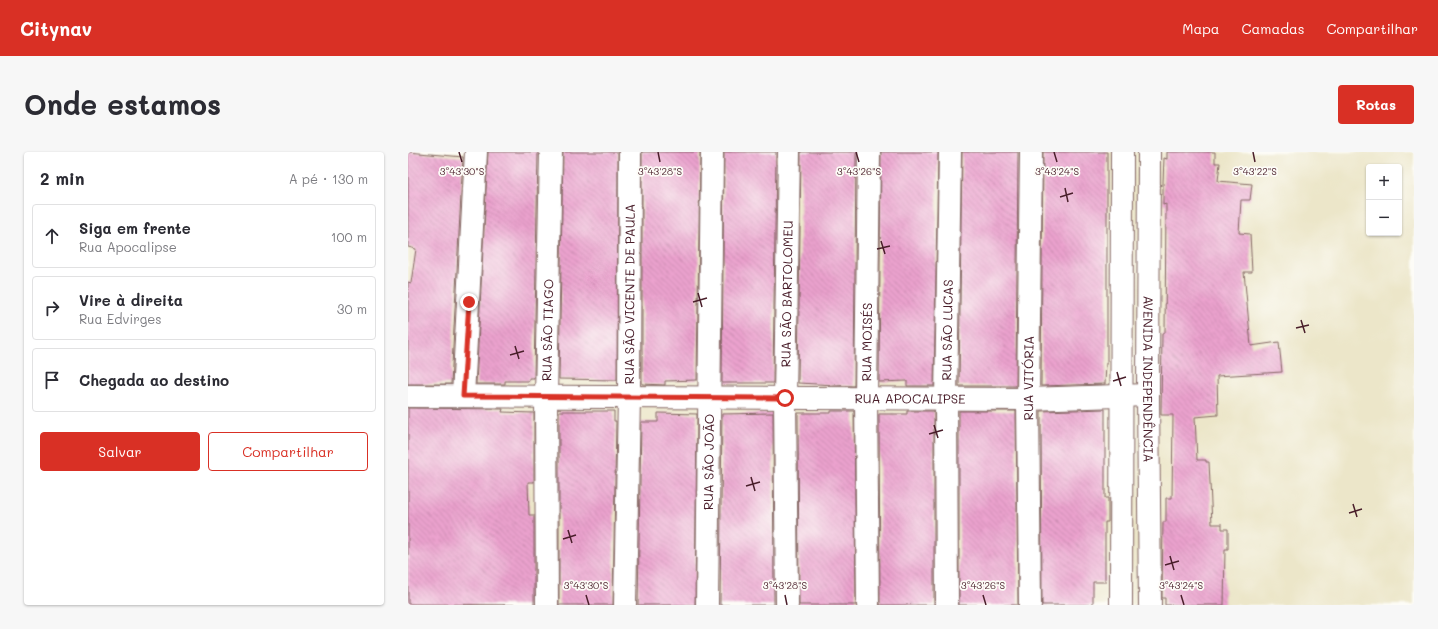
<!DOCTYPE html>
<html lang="pt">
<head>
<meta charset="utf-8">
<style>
	body { margin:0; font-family:Mali,sans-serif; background:#f7f7f7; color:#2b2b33 }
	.controls { position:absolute; right:12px; top:12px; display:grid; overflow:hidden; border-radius:4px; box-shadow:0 1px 3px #0004 }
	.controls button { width:36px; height:36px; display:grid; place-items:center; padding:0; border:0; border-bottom:1px solid #e1e1e2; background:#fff; color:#2b2b33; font:20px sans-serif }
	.stop { position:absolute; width:12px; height:12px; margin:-9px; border:3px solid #d93025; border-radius:50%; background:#fff }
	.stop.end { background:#d93025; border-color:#fff; box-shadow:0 1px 4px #0008 }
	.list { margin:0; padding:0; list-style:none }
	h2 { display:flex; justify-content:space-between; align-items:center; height:52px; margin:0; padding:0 16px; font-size:17px }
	h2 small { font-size:13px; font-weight:400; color:#7c7c81 }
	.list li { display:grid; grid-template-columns:26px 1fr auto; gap:12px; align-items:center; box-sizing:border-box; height:64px; margin:0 8px 8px; padding:0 8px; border:1px solid #e1e1e2; border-radius:4px }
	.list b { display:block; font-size:15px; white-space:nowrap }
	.list p { margin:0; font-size:13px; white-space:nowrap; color:#7c7c81 }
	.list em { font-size:13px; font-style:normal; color:#7c7c81 }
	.actions { display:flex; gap:8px; padding:12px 16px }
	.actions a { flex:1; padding:9px 0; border:1px solid #d93025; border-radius:4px; text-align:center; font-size:14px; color:#d93025 }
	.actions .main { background:#d93025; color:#fff }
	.icon { flex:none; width:22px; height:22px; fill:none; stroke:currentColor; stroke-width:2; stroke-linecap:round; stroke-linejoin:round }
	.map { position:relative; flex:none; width:1006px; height:453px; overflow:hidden; border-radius:4px }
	header { display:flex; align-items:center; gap:24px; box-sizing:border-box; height:56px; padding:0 20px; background:#d93025; color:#fff }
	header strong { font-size:19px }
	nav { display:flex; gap:22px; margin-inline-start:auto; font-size:14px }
	.intro { display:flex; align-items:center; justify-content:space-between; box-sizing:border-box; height:96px; padding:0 24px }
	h1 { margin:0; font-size:28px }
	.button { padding:10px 18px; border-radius:4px; background:#d93025; color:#fff; font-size:14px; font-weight:700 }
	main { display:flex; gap:24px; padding:0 24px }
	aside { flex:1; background:#fff; border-radius:4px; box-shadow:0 1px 3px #0004 }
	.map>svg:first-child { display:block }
	.building { fill:url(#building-back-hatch) }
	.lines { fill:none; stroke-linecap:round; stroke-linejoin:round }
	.minor-casing { stroke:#836562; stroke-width:24 }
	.major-casing { stroke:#836562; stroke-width:24 }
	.minor { stroke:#fff; stroke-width:22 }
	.major { stroke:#fff; stroke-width:22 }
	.route { stroke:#d93025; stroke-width:5 }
	.ticks { fill:none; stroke:#4a1f2b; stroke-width:1.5 }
	.labels { text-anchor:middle; stroke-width:3.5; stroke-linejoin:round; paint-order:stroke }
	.street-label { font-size:13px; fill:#4a1f2b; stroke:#fdfcf7 }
	.ticks-label { font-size:10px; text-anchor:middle; fill:#4a1f2b; stroke:#fdfcf7; stroke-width:3.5; stroke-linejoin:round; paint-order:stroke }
</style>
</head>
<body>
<header>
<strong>Citynav</strong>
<nav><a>Mapa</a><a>Camadas</a><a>Compartilhar</a></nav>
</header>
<div class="intro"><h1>Onde estamos</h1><a class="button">Rotas</a></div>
<main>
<aside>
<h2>2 min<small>A pé · 130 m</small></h2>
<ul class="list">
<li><svg class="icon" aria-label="ahead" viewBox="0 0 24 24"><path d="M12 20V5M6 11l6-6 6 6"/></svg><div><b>Siga em frente</b><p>Rua Apocalipse</p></div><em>100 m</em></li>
<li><svg class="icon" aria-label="right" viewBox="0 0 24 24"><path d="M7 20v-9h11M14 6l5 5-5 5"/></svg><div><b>Vire à direita</b><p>Rua Edvirges</p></div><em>30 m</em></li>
<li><svg class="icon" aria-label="arrive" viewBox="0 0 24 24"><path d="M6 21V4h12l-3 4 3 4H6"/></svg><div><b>Chegada ao destino</b></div></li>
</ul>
<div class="actions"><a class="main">Salvar</a><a>Compartilhar</a></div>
</aside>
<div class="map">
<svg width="1006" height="453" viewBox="0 0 1006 453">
	<defs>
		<pattern id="building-back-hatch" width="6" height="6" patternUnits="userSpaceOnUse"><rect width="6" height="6" fill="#eba2ce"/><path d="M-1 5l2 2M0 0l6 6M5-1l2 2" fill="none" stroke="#c083a7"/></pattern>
	</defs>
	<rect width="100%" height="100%" fill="#fdfcf7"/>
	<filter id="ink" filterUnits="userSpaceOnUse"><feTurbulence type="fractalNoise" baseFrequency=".025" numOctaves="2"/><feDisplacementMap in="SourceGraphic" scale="8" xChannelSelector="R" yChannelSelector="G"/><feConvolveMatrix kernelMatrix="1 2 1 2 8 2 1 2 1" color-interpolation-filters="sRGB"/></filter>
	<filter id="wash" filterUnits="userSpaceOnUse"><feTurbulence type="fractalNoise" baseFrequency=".012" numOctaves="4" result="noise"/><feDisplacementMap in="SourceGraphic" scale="16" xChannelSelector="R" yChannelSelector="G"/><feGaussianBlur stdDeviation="0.9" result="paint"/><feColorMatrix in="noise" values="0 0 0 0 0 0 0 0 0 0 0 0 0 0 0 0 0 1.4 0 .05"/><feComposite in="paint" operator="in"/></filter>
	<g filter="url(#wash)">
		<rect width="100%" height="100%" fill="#ece6c9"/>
		<g id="blocks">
			<g class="building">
				<polygon points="0,0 55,5 43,232 0,232 0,130 3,131 8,97 0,95"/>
				<polygon points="80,0 130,0 126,226 121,226 121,229 97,229 97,232 68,232"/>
				<polygon points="155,0 210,0 209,228 151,227"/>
				<polygon points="234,0 292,0 289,228 257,229 257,233 234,232"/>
				<polygon points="316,0 368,0 365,231 314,231"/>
				<polygon points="393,0 448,0 446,234 390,231"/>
				<polygon points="473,0 530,0 526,234 499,234 499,229 471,230"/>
				<polygon points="554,0 610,0 608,234 551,234"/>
				<polygon points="635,0 699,0 699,211 698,211 697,232 633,234"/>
				<polygon points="759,0 807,0 807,11 812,11 810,29 844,32 842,48 833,48 831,81 842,82 844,120 836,120 843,194 871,190 874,220 809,224 810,263 787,265 789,308 798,308 798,310 801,310 804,372 814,372 814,377 820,377 820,397 817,397 816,453 757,453 757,446 754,446 755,370 758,370 758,346 764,346 765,263 753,263 754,182 757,181 758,52 755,53 755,30 756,6 759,7"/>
				<polygon points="0,256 95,257 94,260 126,261 126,330 120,330 121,363 126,363 126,453 0,452"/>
				<polygon points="697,257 697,346 700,346 700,370 697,370 697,430 685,430 685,453 634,453 633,259"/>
				<polygon points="151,259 206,259 206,269 208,269 205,453 151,453"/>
				<polygon points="423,259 446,259 448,453 391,453 390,261 423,261"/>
				<polygon points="499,259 526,259 526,453 472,453 471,262 499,262"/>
				<polygon points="551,259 608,259 610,453 551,453"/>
				<polygon points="250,261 289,262 287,453 230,453 233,270 250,270"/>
				<polygon points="365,261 366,453 312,453 314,262"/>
			</g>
		</g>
	</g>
	<g filter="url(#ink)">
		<use href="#blocks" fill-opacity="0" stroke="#836562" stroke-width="1"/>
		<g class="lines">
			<g class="minor-casing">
				<g id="minor">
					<path id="s1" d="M0,244L620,247L740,243"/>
					<polyline points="55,244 68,0"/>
					<path id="s2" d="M139,453L138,245L143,0"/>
					<path id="s3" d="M217,453L221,245L222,0"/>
					<path id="s4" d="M299,453L304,0"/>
					<path id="s5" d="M379,453L377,246L381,0"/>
					<path id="s6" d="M460,453L458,246L461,0"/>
					<path id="s7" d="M539,453L538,247L542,0"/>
					<path id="s8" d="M622,453L620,247L623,0"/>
				</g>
			</g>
			<g class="major-casing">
				<g id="major">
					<path id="s9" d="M741,0L740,243L742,453"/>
					<polyline points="713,453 714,0"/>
				</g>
			</g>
			<use href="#minor" class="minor"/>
			<use href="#major" class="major"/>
		</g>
	</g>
	<g class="lines" filter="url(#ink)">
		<polyline class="route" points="61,150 55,244 377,246"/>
	</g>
	<path class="ticks" d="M51,0L54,10M250,0L252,10M448,0L451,10M646,0L649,10M845,0L847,10M657,36L660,50M652,45L665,41M473,89L477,102M469,97L482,94M290,141L294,155M285,150L299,146M893,168L897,181M888,176L901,173M107,194L111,207M102,203L116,199M709,220L713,234M705,229L718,225M526,273L530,286M521,282L535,278M343,325L347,339M338,334L352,330M945,352L949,365M941,361L954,357M160,378L164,391M155,387L168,383M762,404L766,418M757,413L771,409M178,443L181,453M377,443L379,453M575,443L578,453M773,443L776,453"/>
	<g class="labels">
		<g class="street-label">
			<text dy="5" stroke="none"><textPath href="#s3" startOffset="311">RUA SÃO VICENTE DE PAULA</textPath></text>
			<text dy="5" stroke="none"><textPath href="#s5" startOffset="311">RUA SÃO BARTOLOMEU</textPath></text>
			<text dy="5" stroke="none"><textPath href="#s2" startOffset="275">RUA SÃO TIAGO</textPath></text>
			<text dy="5" stroke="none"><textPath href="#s7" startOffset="275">RUA SÃO LUCAS</textPath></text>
			<text dy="5" stroke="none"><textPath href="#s6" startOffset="263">RUA MOISÉS</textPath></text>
			<text dy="5" stroke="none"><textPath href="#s8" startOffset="227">RUA VITÓRIA</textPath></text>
			<text dy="5" stroke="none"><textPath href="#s9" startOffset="227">AVENIDA INDEPENDÊNCIA</textPath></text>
			<text dy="5" stroke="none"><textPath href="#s1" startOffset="502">RUA APOCALIPSE</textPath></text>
			<text dy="5" stroke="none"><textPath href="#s4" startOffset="143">RUA SÃO JOÃO</textPath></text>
		</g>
	</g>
	<g class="ticks-label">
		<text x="54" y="23">3°43'30"S</text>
		<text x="252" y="23">3°43'28"S</text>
		<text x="451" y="23">3°43'26"S</text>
		<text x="649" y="23">3°43'24"S</text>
		<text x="847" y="23">3°43'22"S</text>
		<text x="178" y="437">3°43'30"S</text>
		<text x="377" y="437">3°43'28"S</text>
		<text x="575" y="437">3°43'26"S</text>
		<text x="773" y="437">3°43'24"S</text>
	</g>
</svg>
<div class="controls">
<button>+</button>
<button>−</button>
</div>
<div class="stop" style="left:377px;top:246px"></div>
<div class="stop end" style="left:61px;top:150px"></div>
</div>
</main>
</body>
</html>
